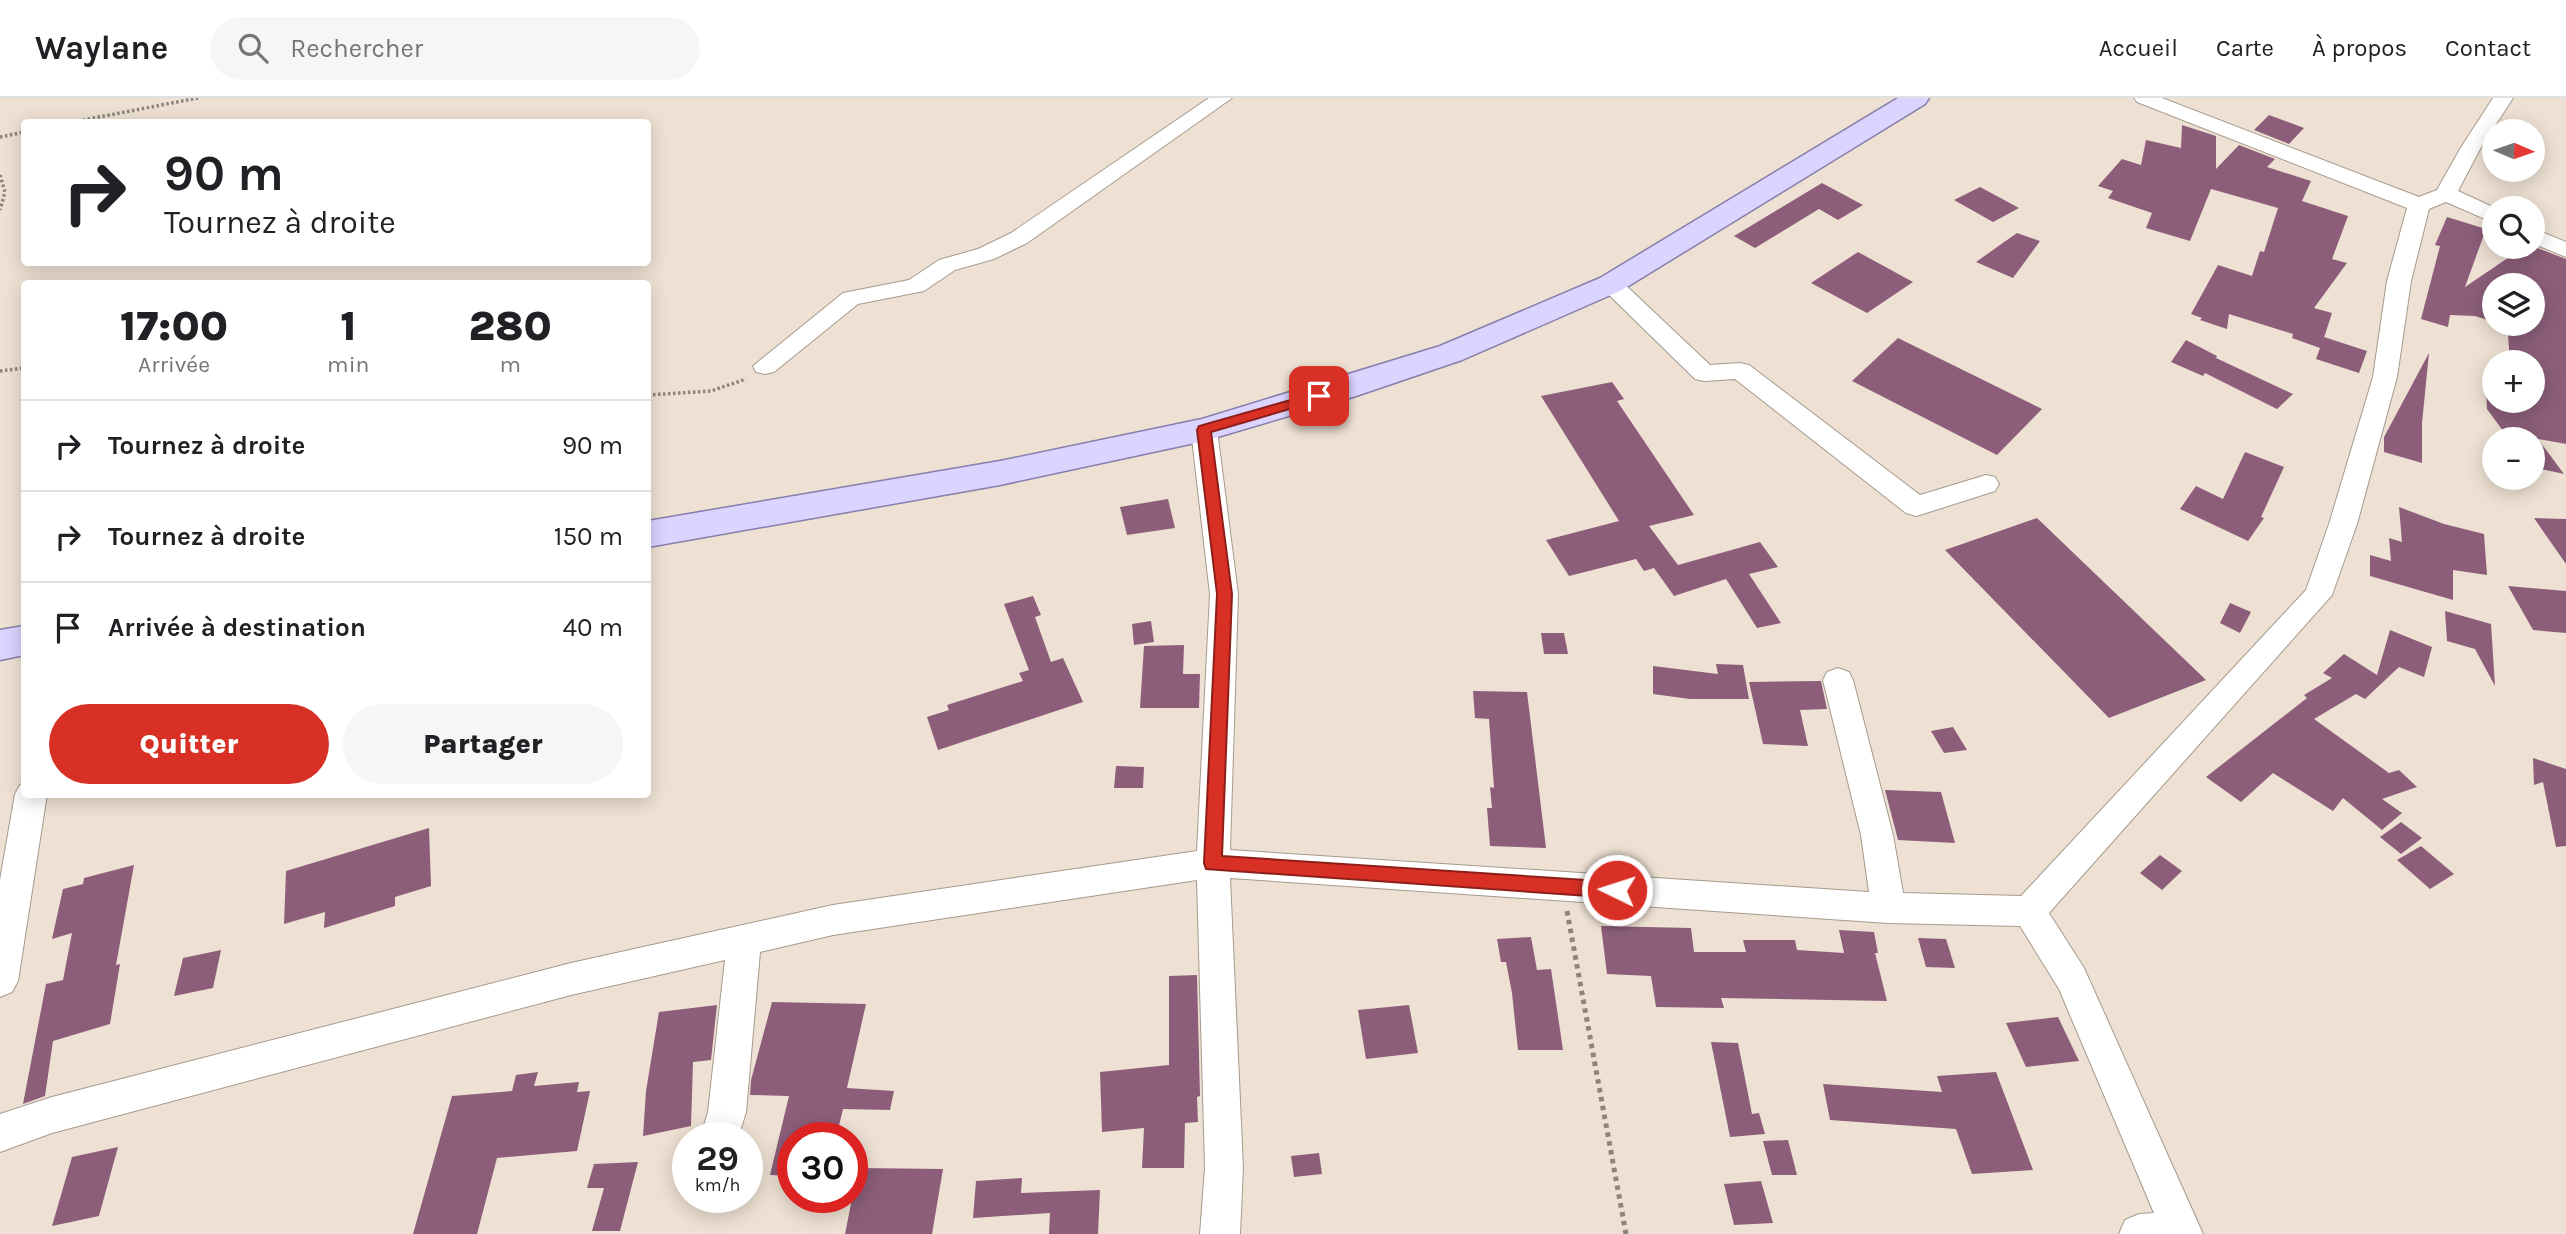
<!DOCTYPE html>
<html lang="fr">
<meta charset="utf-8">
<style>
:root{--surface:#fff;--page:#f6f6f6;--text:#202124;--muted:#757577;--line:#e0e0e0;--accent:#d93025}
body{margin:0;font-family:Karla,sans-serif;background:var(--page);color:var(--text);height:100vh;display:flex;flex-direction:column;font-size:26px;white-space:nowrap}
*{box-sizing:border-box;margin:0}
p{font-size:23px;color:var(--muted)}
.icon{flex:none;width:38px;height:38px;fill:none;stroke:currentColor;stroke-width:2;stroke-linecap:round;stroke-linejoin:round}
.map{position:relative;flex:1;overflow:hidden}
.drawer{position:absolute;left:21px;top:182px;width:630px;height:518px;display:flex;flex-direction:column;background:var(--surface);border-radius:7px;box-shadow:0 4px 18px #0003}
.drawer>*{flex:none}
.banner{position:absolute;left:21px;top:21px;width:630px;height:147px;border-radius:7px;box-shadow:0 4px 18px #0003;background:#fff;color:var(--text);overflow:hidden}
.needle{width:46px;rotate:92deg}
.controls{position:absolute;left:2482px;top:21px;display:grid;gap:14px}
.controls a{display:grid;place-items:center;width:63px;height:63px;border-radius:50%;background:var(--surface);box-shadow:0 4px 18px #0003;font-size:35px}
.speed{position:absolute;left:672px;top:1024px;display:flex;gap:14px;font-size:35px;font-weight:700;text-align:center}
.speed>*{display:grid;place-content:center;width:91px;height:91px;border-radius:50%;background:var(--surface);box-shadow:0 4px 18px #0003;line-height:1}
.speed small{font-size:18px;font-weight:400}
.speed .limit{border:10px solid #d22;background:#fff;color:#111}
.pin{position:absolute;display:grid;place-items:center;width:60px;height:60px;color:#fff;margin:-30px;border-radius:14px;box-shadow:0 4px 10px #0006}
.me{position:absolute;width:77px;margin:-38px;rotate:274deg;stroke-linejoin:round;filter:drop-shadow(0 0 5px #0008)}
.turn{display:flex;align-items:center;gap:24px;height:147px;padding:0 28px;font-size:32px}
.turn .icon{width:91px;height:91px;stroke-width:2.5}
.turn b{display:block;font-size:49px;line-height:60px}
.eta{display:flex;justify-content:space-evenly;align-items:center;height:119px;text-align:center}
.eta b{font-size:42px;font-weight:800;line-height:49px}
.button{display:flex;gap:14px;margin-top:auto;padding:14px 28px}
.button a{flex:1;height:80px;border-radius:42px;background:var(--accent);color:#fff;font-size:28px;font-weight:800;line-height:80px;text-align:center}
.button a+a{background:var(--page);color:var(--text)}
ul{padding:0;list-style:none}
li{display:flex;align-items:center;gap:21px;height:91px;padding:0 28px;border-top:2px solid var(--line)}
li div{flex:1}
li b{display:block;font-size:26px}
li em{font-style:normal}
header{display:flex;align-items:center;gap:42px;box-sizing:border-box;height:98px;padding:0 35px;background:var(--surface);border-bottom:2px solid var(--line)}
header strong{font-size:33px}
nav{display:flex;gap:38px;margin-inline-start:auto;font-size:24px}
.search{width:490px;height:63px;background:var(--page);display:flex;align-items:center;gap:18px;box-sizing:border-box;padding:0 24px;border-radius:38px;color:var(--muted);font-size:26px}
.map>svg:first-child{display:block}
.building{fill:#8c5e7a}
.lines{fill:none;stroke-linecap:round;stroke-linejoin:round}
.minor-casing{stroke:#a69a8d;stroke-width:2}
.major-casing{stroke:#867eab;stroke-width:3}
.path-far1{stroke:#8d847a;stroke-width:3.5;stroke-dasharray:2.5 2.5;stroke-linecap:butt}
.path{stroke:#8d847a;stroke-width:5;stroke-dasharray:4.5 4.5;stroke-linecap:butt}
.minor{fill:#fff;fill-rule:evenodd}
.major{fill:#dad4ff;fill-rule:evenodd}
.route{fill:#d93025;stroke:#8d1f18;stroke-width:2}
</style>
<header>
<strong>Waylane</strong>
<div class="search"><svg class="icon" aria-label="search" viewBox="0 0 24 24"><circle cx="10" cy="10" r="6"/><path d="M15 15l6 6"/></svg>Rechercher</div>
<nav><a>Accueil</a><a>Carte</a><a>À propos</a><a>Contact</a></nav>
</header>
<div class="map">
<svg width="2566" height="1136" viewBox="0 0 2566 1136">
<rect width="100%" height="100%" fill="#eee1d3"/>
<g class="building">
<path d="M2269 17 2304 30 2289 46 2254 32Z"/>
<path d="M2182 27 2216 38V71L2239 47 2275 61 2267 69 2311 83 2302 103 2348 118 2332 161 2347 165 2314 210 2332 215 2322 246 2324 239 2367 253 2359 275 2316 261 2320 250 2292 240 2293 236 2229 216 2227 231 2200 222 2202 220 2191 216 2218 167 2252 178 2260 153 2264 154 2278 110 2211 91 2190 143 2146 130 2152 115 2108 100 2113 93 2098 88 2122 61 2141 67 2146 42 2181 50Z"/>
<path d="M1822 85 1863 107 1838 122 1819 111 1755 150 1734 138Z"/>
<path d="M1980 89 2019 110 1993 124 1954 102Z"/>
<path d="M2447 119 2486 131 2465 189 2524 149 2532 148 2566 161V346L2538 341 2564 376 2532 369V341H2509L2487 311 2486 291 2494 293V303H2532V264H2510L2508 237 2505 236 2504 227 2499 226H2532V187H2494V224L2475 218 2450 217 2448 229 2421 221 2440 148 2435 147Z"/>
<path d="M2017 135 2040 143 2013 180 1976 164Z"/>
<path d="M1858 154 1913 184 1867 215 1811 185Z"/>
<path d="M1898 240 2042 311 1997 357 1852 283Z"/>
<path d="M2186 242 2217 258 2216 260 2293 296 2277 311 2205 275 2203 278 2171 264Z"/>
<path d="M2429 255 2422 325V365L2384 354V339Z"/>
<path d="M1612 284 1624 301 1617 303 1694 417 1649 428 1678 467 1760 444 1778 469 1749 476 1781 525 1757 530 1726 481 1674 498 1654 470 1644 473 1636 461 1569 478 1546 442 1619 423 1541 298Z"/>
<path d="M2245 354 2284 369 2261 419 2264 420 2248 443 2180 411 2196 388 2223 401Z"/>
<path d="M1168 401 1175 430 1127 437 1120 409Z"/>
<path d="M2399 409 2444 426 2484 436 2487 477 2453 472V502L2370 478V457L2391 463 2389 440 2402 444Z"/>
<path d="M2037 420 2206 582 2109 620 1945 452Z"/>
<path d="M2534 420 2566 421V466Z"/>
<path d="M2508 488 2566 493V535L2533 532Z"/>
<path d="M1033 498 1041 517 1035 519 1051 564 1063 560 1083 604 938 652 927 619 949 612 947 607 1023 583 1019 575 1029 572 1004 506Z"/>
<path d="M2230 505 2251 514 2240 535 2220 525Z"/>
<path d="M2445 513 2491 526 2495 588 2475 551 2447 543Z"/>
<path d="M1151 523 1154 544 1134 547 1132 526Z"/>
<path d="M2390 532 2432 549 2424 579 2399 569 2365 601 2356 596 2314 621 2389 675 2399 672 2417 689 2382 701 2402 715 2382 732 2343 700 2333 713 2273 675 2241 704 2206 679 2307 600 2304 597 2332 580 2323 575 2344 556 2377 577Z"/>
<path d="M1541 535H1564L1568 556H1544Z"/>
<path d="M1184 547 1183 576H1200L1199 610H1140L1144 548Z"/>
<path d="M1716 566 1743 567 1749 601H1690L1653 596V568L1718 576Z"/>
<path d="M1821 583 1827 611 1800 612 1808 648 1763 646 1749 584Z"/>
<path d="M1473 593 1527 594 1546 750 1490 748 1487 710H1492L1490 689 1494 690 1489 621 1475 620Z"/>
<path d="M1953 629 1967 652 1944 655 1931 633Z"/>
<path d="M2533 660 2566 671V748L2556 749 2543 684 2534 687Z"/>
<path d="M1116 668 1144 669 1143 690H1114Z"/>
<path d="M1885 692 1941 694 1955 745 1898 742Z"/>
<path d="M2401 724 2422 740 2401 756 2380 739Z"/>
<path d="M429 730 431 788 395 799V808L324 830 325 814 284 826 286 773Z"/>
<path d="M2421 748 2454 776 2430 791 2397 762Z"/>
<path d="M2160 757 2182 773 2162 792 2140 775Z"/>
<path d="M134 767 116 867 120 866 110 926 53 943 45 998 23 1006 46 886 63 882 72 835 52 841 63 791 83 786 84 780Z"/>
<path d="M1601 828 1691 830 1694 854H1746L1743 842H1795L1797 852 1844 855 1839 832 1874 834 1878 855H1875L1887 903 1721 900 1724 910 1656 909 1651 878 1607 876Z"/>
<path d="M1531 839 1537 872 1551 871 1563 952H1518L1512 895 1506 864H1501L1497 841Z"/>
<path d="M1918 840 1946 841 1955 870 1926 869Z"/>
<path d="M221 852 213 890 174 898 183 860Z"/>
<path d="M1197 877 1200 998 1197 999 1198 1024 1185 1025 1184 1070H1142L1144 1030 1102 1034 1100 974 1169 967V878Z"/>
<path d="M772 904 866 906 847 990 894 993 890 1012 843 1011 836 1040H793V1078L770 1077 789 998 750 997 751 982Z"/>
<path d="M717 907 711 962 693 964 691 1028 643 1038 646 993 659 914Z"/>
<path d="M1409 907 1418 955 1366 961 1358 912Z"/>
<path d="M2058 919 2079 963 2026 969 2006 925Z"/>
<path d="M1711 944 1738 945 1752 1016 1759 1015 1765 1036 1730 1039Z"/>
<path d="M538 974 534 988 579 984 577 994 590 993 577 1053 497 1060 477 1136H413L452 998 512 993 516 977Z"/>
<path d="M1996 974 2033 1072 1972 1076 1956 1031 1830 1022 1823 986 1942 994 1937 978Z"/>
<path d="M1788 1042 1797 1077H1772L1763 1043Z"/>
<path d="M118 1049 99 1118 52 1128 72 1059Z"/>
<path d="M1319 1055 1322 1076 1294 1079 1291 1058Z"/>
<path d="M638 1064 620 1133H592L604 1090H587L594 1066Z"/>
<path d="M858 1070 943 1071 932 1136H845Z"/>
<path d="M1022 1080 1021 1095 1100 1092 1098 1136H1049L1050 1115 973 1120 976 1083Z"/>
<path d="M1761 1083 1773 1125 1734 1127 1724 1086Z"/>
</g>
<g class="lines">
<g class="minor-casing">
<g id="minor">
<path d="M1209 0H1232L1027 145 994 161 955 172 924 193 858 206 774 274 765 276 756 274 753 268 843 195 909 182 939 162 978 151 1011 135Z"/>
<path d="M2134 0H2162L2419 99 2437 92 2460 51 2493 0H2513L2480 51 2458 93 2495 110 2494 125 2446 104 2429 111 2411 183 2397 279 2357 426 2332 497 2049 815 2084 870 2203 1136H2119L2125 1122 2139 1116 2154 1115 2059 891 2020 828 1888 825 1230 780 1243 1070 1240 1136H1200L1205 1070 1197 782 833 837 760 854 746 1014 738 1040H700L708 1014 725 862 571 897 52 1035 0 1054V1016L52 999 571 865 833 807 1197 753 1210 496 1191 332 1195 326 1204 323 1213 326 1217 332 1238 496 1230 752 1869 794 1861 737 1823 582 1827 574 1838 570 1849 574 1853 582 1893 737 1903 795 2021 798 2306 492 2329 426 2373 279 2387 183 2407 110 2137 4Z"/>
<path d="M2532 130 2566 144V159L2532 145Z"/>
<path d="M1611 179 1619 181 1710 267 1740 265 1749 267 1920 397 1986 377 1995 379 1999 386 1995 393 1926 415 1916 418 1906 415 1735 281 1704 283 1695 281 1603 191 1599 186 1603 181Z"/>
<path d="M24 685V696H47L18 883 12 894 0 899V782L15 696 20 687Z"/>
</g>
</g>
<g class="major-casing">
<g id="major">
<path d="M1898 0H1929L1925 6 1622 192 1462 262 1353 299 1204 343 1000 387 648 449V423L1000 363 1202 321 1440 248 1600 180Z"/>
<path d="M24 528V557L0 562V532Z"/>
</g>
</g>
<g class="path-far1">
<path d="M73 24 198 0"/>
<path d="M0 39 24 34"/>
<path d="M0 77 5 94 0 112"/>
<path d="M0 273 24 270"/>
<path d="M648 297 711 293 746 281"/>
</g>
<path class="path" d="M1567 813 1626 1136"/>
<use href="#minor" class="minor"/>
<use href="#major" class="major"/>
</g>
<path class="route" d="M1319 294 1324 295V301L1211 334 1232 496 1222 758 1617 784 1623 786 1626 792 1623 797 1617 800 1206 771 1204 765 1217 496 1197 332 1199 328Z"/>
</svg>
<div class="controls">
<a><svg class="needle" viewBox="-14 -14 28 28"><path d="M0-13l5 13h-10z" fill="#e53935"/><path d="M0 13l5-13h-10z" fill="#757577"/></svg></a>
<a><svg class="icon" aria-label="search" viewBox="0 0 24 24"><circle cx="10" cy="10" r="6"/><path d="M15 15l6 6"/></svg></a>
<a><svg class="icon" aria-label="layers" viewBox="0 0 24 24"><path d="M12 4l9 5-9 5-9-5zM3 14l9 5 9-5"/></svg></a>
<a>+</a>
<a>−</a>
</div>
<div class="speed"><div>29<small>km/h</small></div><div class="limit">30</div></div>
<div class="pin" style="left:1319px;top:298px;background:#d93025"><svg class="icon" aria-label="arrive" viewBox="0 0 24 24"><path d="M6 21V4h12l-3 4 3 4H6"/></svg></div>
<svg class="me" style="left:1617px;top:792px" viewBox="-20 -20 40 40"><circle r="17" fill="#d93025" stroke="#fff" stroke-width="3"/><path d="M0-11L8 9 0 5-8 9z" fill="#fff"/></svg>
<div class="banner">
<div class="turn"><svg class="icon" aria-label="right" viewBox="0 0 24 24"><path d="M7 20v-9h11M14 6l5 5-5 5"/></svg><div><b>90 m</b>Tournez à droite</div></div>
</div>
<section class="drawer">
<div class="eta">
<div><b>17:00</b><p>Arrivée</p></div>
<div><b>1</b><p>min</p></div>
<div><b>280</b><p>m</p></div>
</div>
<ul>
<li><svg class="icon" aria-label="right" viewBox="0 0 24 24"><path d="M7 20v-9h11M14 6l5 5-5 5"/></svg><div><b>Tournez à droite</b></div><em>90 m</em></li>
<li><svg class="icon" aria-label="right" viewBox="0 0 24 24"><path d="M7 20v-9h11M14 6l5 5-5 5"/></svg><div><b>Tournez à droite</b></div><em>150 m</em></li>
<li><svg class="icon" aria-label="arrive" viewBox="0 0 24 24"><path d="M6 21V4h12l-3 4 3 4H6"/></svg><div><b>Arrivée à destination</b></div><em>40 m</em></li>
</ul>
<div class="button"><a>Quitter</a><a>Partager</a></div>
</section>
</div>
